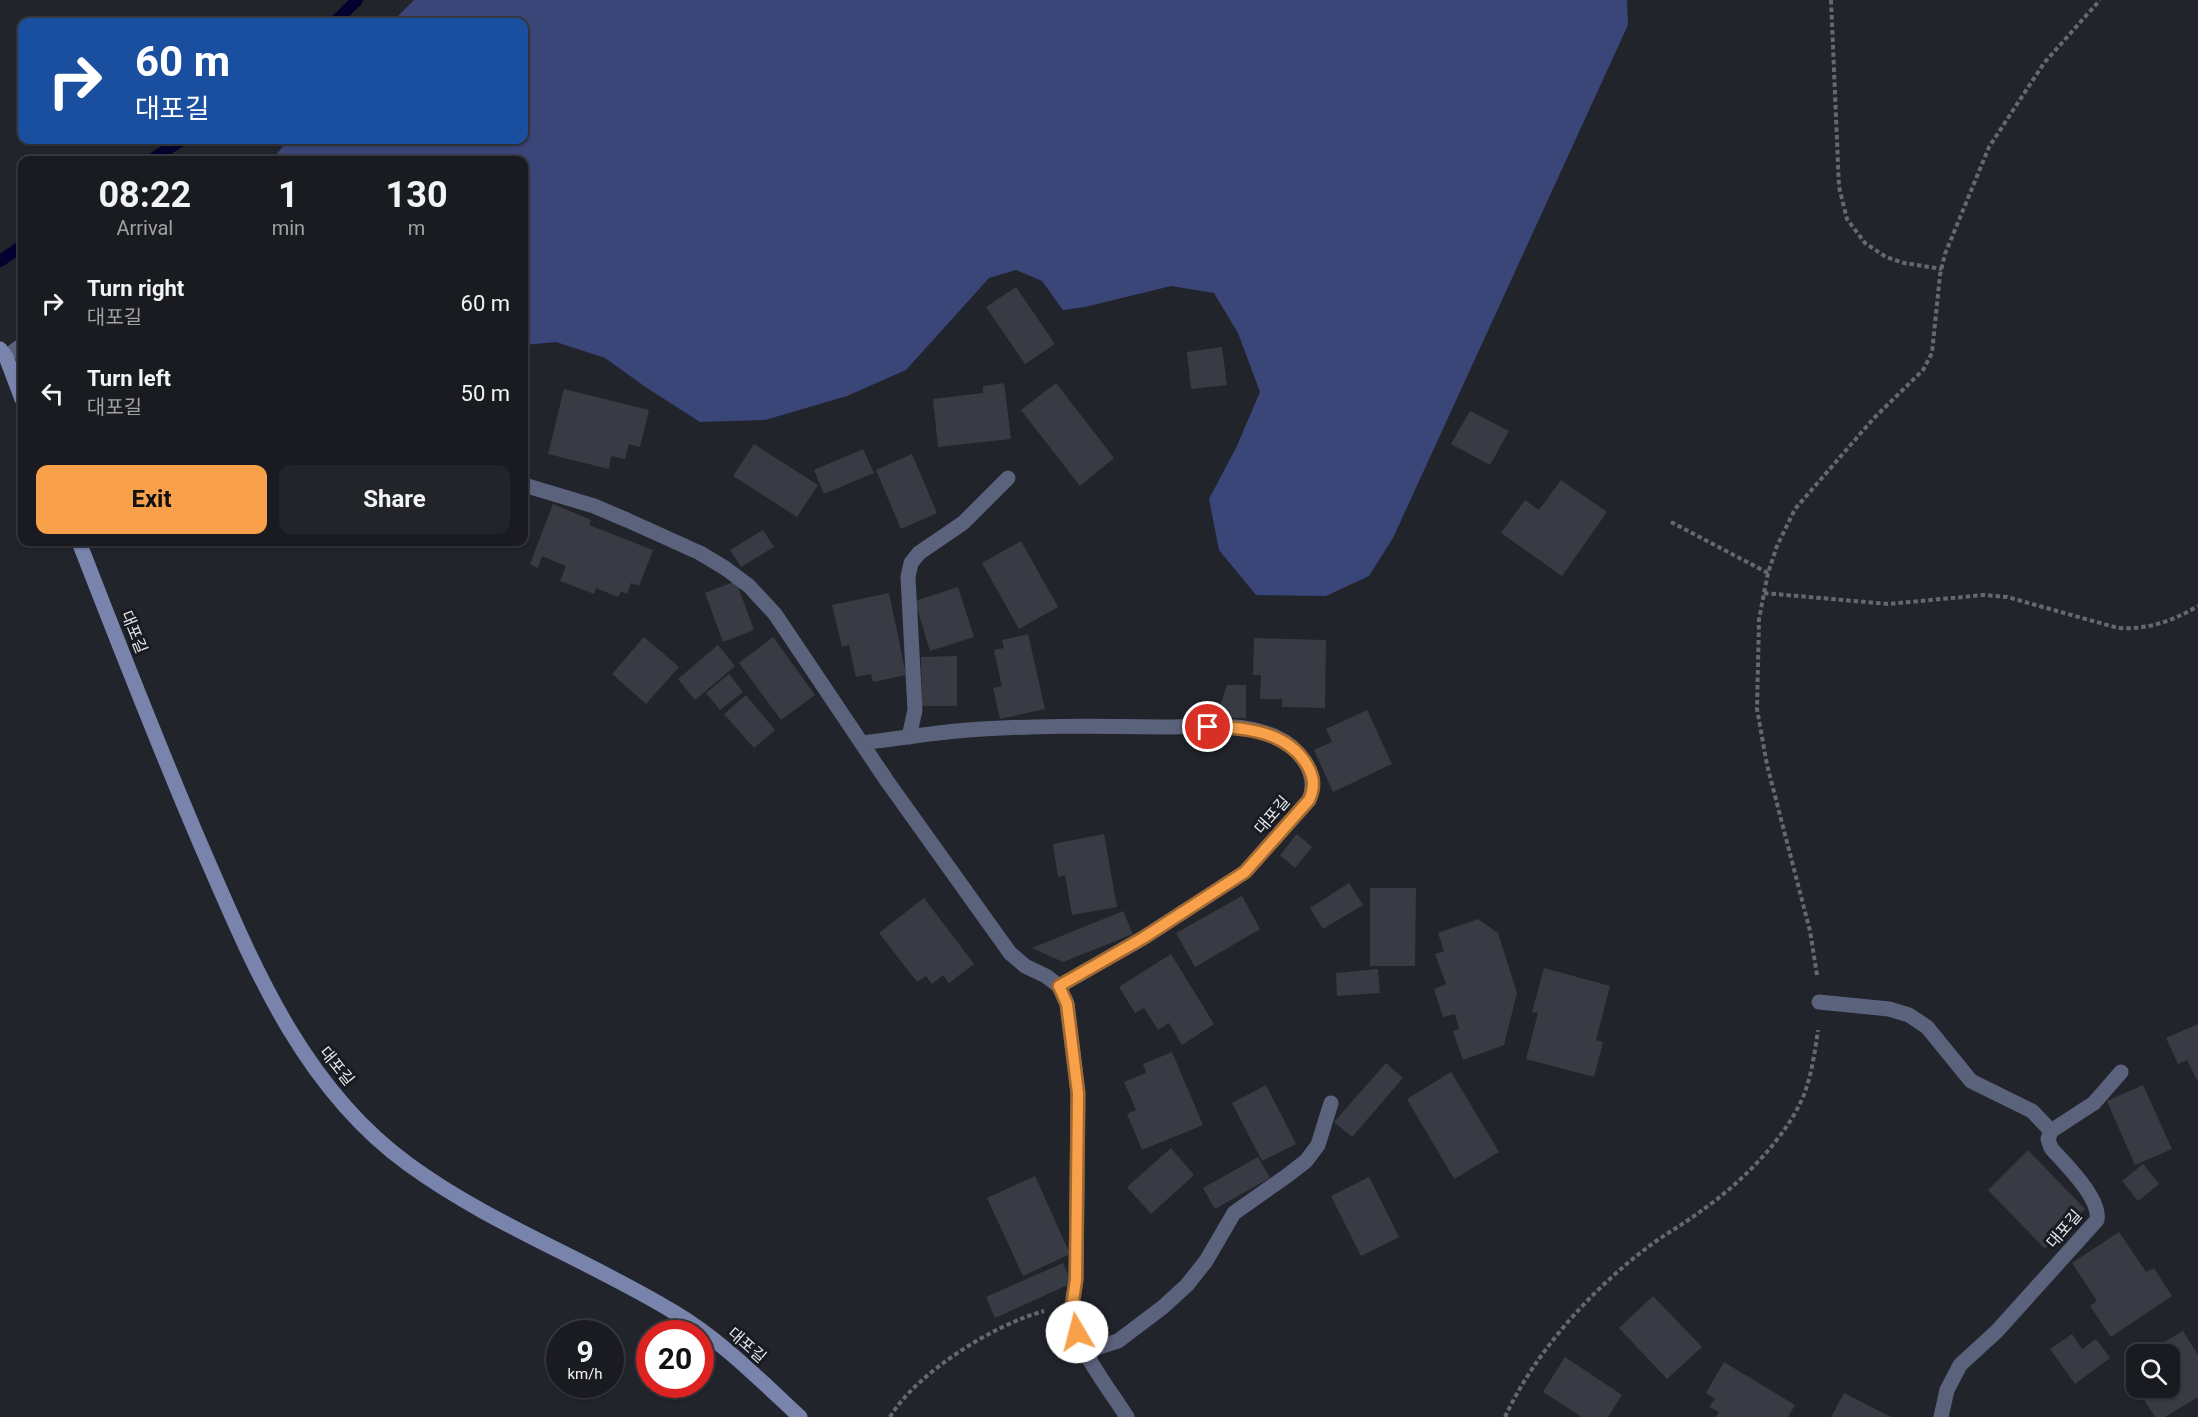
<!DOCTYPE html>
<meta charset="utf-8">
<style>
:root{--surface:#1a1b21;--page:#23242a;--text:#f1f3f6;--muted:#9fa1a5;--line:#38393f;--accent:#f8a14a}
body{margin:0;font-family:Roboto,"Noto Sans KR",sans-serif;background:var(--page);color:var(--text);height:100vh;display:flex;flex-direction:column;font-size:22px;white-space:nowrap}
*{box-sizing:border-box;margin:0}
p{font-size:20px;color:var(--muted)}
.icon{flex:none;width:33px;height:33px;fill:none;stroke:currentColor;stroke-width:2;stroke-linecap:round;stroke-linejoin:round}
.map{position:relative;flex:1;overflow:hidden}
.panel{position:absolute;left:18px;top:156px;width:510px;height:390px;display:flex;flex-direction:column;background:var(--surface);border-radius:12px;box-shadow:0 2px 4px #0004,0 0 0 2px var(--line)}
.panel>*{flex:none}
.hud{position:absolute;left:18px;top:18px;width:510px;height:126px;border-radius:12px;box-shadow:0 2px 4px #0004,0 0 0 2px var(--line);background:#1a4fa0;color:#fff;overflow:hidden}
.buttons{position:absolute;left:2126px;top:1344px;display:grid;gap:12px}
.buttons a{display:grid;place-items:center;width:54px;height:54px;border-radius:12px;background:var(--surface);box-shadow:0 2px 4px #0004,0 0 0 2px var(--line);font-size:30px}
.speed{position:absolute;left:546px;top:1320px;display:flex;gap:12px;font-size:30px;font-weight:700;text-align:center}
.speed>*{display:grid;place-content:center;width:78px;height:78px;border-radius:50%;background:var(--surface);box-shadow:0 2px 4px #0004,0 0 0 2px var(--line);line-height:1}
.speed small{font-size:15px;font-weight:400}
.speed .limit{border:9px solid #d22;background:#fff;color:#111}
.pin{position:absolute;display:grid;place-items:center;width:51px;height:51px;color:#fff;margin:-26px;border:3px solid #fff;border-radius:50%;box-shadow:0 2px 6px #0007}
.me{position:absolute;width:66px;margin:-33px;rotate:352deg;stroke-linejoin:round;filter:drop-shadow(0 0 4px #0008)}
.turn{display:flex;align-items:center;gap:21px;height:126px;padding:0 18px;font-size:27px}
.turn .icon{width:78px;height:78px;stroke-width:2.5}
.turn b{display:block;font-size:42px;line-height:51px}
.eta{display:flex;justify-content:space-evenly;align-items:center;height:102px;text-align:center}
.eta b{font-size:36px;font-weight:700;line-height:42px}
.primary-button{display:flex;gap:12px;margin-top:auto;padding:12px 18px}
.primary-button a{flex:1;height:69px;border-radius:12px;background:var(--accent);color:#111;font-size:24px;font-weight:700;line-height:69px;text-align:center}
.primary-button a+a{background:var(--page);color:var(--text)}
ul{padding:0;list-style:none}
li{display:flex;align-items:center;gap:18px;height:90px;padding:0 18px}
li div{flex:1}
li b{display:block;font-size:22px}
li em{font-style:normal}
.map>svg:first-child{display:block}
.green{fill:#3a4578}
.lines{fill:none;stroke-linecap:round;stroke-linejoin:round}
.stream{stroke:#04002f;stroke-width:12}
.building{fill:#383b44}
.path{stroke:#66686f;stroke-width:4;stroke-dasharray:4.5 3;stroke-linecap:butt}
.lane{stroke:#5b627c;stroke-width:15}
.secondary{stroke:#7984ad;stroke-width:15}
.route-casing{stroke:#a16930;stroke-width:15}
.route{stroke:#f8a14a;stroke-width:10}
.labels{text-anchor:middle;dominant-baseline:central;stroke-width:6;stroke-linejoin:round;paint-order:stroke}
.street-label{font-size:16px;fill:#e7e8ee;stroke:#181b22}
</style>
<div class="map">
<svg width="2198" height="1417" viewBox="0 0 2198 1417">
<rect width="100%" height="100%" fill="#22242c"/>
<path class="green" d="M414 0H1627L1628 25 1393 538 1369 576 1326 596 1256 595 1219 550 1209 499 1236 448 1260 392 1238 333 1214 293 1171 286 1085 307 1063 310 1042 281 1016 270 989 278 906 370 847 396 765 420 700 422 647 388 605 358 556 342 524 345V160H272L288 140H524V22H392Z"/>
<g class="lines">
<g class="stream">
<path d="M335 22 357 0"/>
<path d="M151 160 182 140"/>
<path d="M0 261 22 246"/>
</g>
</g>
<g class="building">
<path d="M1016 287 1055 344 1025 364 986 307Z"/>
<path d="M1222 347 1227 385 1191 389 1187 352Z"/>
<path d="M1004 383 1011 439 938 447 933 399 983 393V386Z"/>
<path d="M1056 383 1114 458 1080 486 1021 410Z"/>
<path d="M564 389 649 410 640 447 629 444 625 459 611 456 609 469 548 454Z"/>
<path d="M1470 411 1509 431 1490 465 1451 444Z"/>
<path d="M754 444 818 485 797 517 733 476Z"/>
<path d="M863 449 874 473 824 494 814 470Z"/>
<path d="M912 454 937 513 901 529 876 470Z"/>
<path d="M1561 480 1607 512 1562 576 1501 533 1525 500 1539 510Z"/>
<path d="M553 504 591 520 589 525 653 550 639 586 631 583 627 594 621 591 618 597 596 588 594 594 560 581 566 566 542 556 538 568 530 564Z"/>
<path d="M763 530 774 547 741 567 730 550Z"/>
<path d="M1021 541 1058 607 1019 629 982 563Z"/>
<path d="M736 581 754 630 723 642 705 593Z"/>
<path d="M958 587 974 637 930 651 915 601Z"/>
<path d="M889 593 906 675 873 682 871 674 856 677 849 645 842 647 832 605Z"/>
<path d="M1028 634 1045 709 1000 719 993 688 1002 686 994 650 1004 648 1002 640Z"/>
<path d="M644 637 679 667 646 704 612 674Z"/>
<path d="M773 637 815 695 781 720 739 663Z"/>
<path d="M1254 638 1326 640 1325 708 1282 707V699H1260L1261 675H1253Z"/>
<path d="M718 645 735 666 695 700 678 679Z"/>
<path d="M957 656V706H922L921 657Z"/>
<path d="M729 674 743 692 720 710 706 693Z"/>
<path d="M1227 685H1246V718H1216Z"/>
<path d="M746 695 775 730 754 748 724 714Z"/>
<path d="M1367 710 1392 764 1333 792 1314 750 1332 742 1326 729Z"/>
<path d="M1104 834 1117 907 1072 915 1065 875 1058 877 1053 844Z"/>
<path d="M1297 834 1312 847 1295 868 1280 855Z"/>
<path d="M1349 883 1363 905 1323 929 1310 908Z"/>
<path d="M1370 888H1416L1415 966H1370Z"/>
<path d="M1242 896 1260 929 1195 967 1176 933Z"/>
<path d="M924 898 974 964 949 983 943 975 932 984 926 976 917 982 879 933Z"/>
<path d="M1123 911 1133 934 1063 962 1032 948Z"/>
<path d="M1478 919 1498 933 1517 993 1504 1045 1463 1060 1453 1031 1459 1029 1455 1014 1443 1017 1434 989 1446 984 1435 954 1444 951 1438 933Z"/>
<path d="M1171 954 1214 1024 1182 1045 1169 1023 1158 1030 1144 1008 1135 1013 1119 987Z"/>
<path d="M1544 968 1610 986 1596 1040 1603 1042 1594 1077 1526 1059 1538 1013 1532 1012Z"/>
<path d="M1378 969 1380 993 1337 996 1336 973Z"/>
<path d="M2198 1024V1082L2187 1060 2178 1064 2166 1038Z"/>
<path d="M1172 1052 1203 1125 1142 1150 1127 1114 1136 1110 1124 1082 1146 1073 1143 1064Z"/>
<path d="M1386 1063 1403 1078 1352 1137 1334 1122Z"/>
<path d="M1451 1072 1499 1152 1454 1179 1407 1099Z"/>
<path d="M1266 1085 1296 1144 1262 1161 1232 1103Z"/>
<path d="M2143 1085 2172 1149 2135 1165 2107 1101Z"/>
<path d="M1171 1148 1194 1175 1151 1214 1127 1187Z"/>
<path d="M2028 1150 2085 1209 2045 1249 1988 1190Z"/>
<path d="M1258 1157 1270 1178 1215 1209 1203 1188Z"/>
<path d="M2143 1164 2159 1184 2138 1201 2122 1181Z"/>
<path d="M1035 1176 1070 1254 1023 1276 987 1198Z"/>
<path d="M1369 1177 1399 1237 1361 1256 1331 1196Z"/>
<path d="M2119 1232 2146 1272 2154 1268 2172 1296 2111 1337 2090 1306 2097 1301 2072 1263Z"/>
<path d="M1063 1263 1072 1283 995 1318 986 1297Z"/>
<path d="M1653 1296 1702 1347 1667 1379 1619 1328Z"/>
<path d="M2183 1331 2198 1355V1397L2165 1417H2155L2137 1388H2169V1354H2144Z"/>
<path d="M2072 1334 2082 1349 2096 1339 2110 1358 2075 1384 2050 1349Z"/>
<path d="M1565 1357 1622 1395 1608 1417H1582L1543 1392Z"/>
<path d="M2136 1360V1387L2124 1367Z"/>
<path d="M1724 1362 1795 1405 1788 1417H1716L1719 1412 1709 1407 1715 1399 1706 1393Z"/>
<path d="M1844 1393 1891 1417H1831Z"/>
</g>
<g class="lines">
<g class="path">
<path d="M1831 0 1839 187 1847 219 1865 243 1886 257 1904 263 1942 269"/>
<path d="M1671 522 1768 573"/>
<path d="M1764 593 1888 604 1984 595 2007 597 2118 628C2147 630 2173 621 2198 606"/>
<path d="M1817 975 1810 931 1767 765 1757 709 1759 619 1768 573 1777 546 1795 509 1874 418 1923 370 1932 353 1940 275 1945 254 1989 147 2044 63 2100 0"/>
<path d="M890 1417C916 1373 995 1324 1044 1311"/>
<path d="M1505 1417C1535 1352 1591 1290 1648 1247 1665 1234 1684 1224 1701 1211 1740 1184 1788 1137 1805 1092 1812 1072 1815 1051 1818 1030"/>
</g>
<g class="lane">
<path d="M6 357 22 345"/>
<path d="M524 485 594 506 627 520 700 553 725 568 749 586 775 614 887 781 1010 953 1025 966 1046 976 1059 986 1067 1004 1078 1093 1076 1280C1075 1289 1072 1299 1072 1308 1074 1347 1107 1385 1127 1417"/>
<path d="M909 737 915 710 908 577 911 563 919 553 963 523 1008 478"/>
<path d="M862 743C894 739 925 734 957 731 1026 725 1096 726 1166 727 1201 727 1241 722 1274 736 1299 747 1320 773 1309 800L1245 872 1143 938 1059 986"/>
<path d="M1819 1002 1889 1009 1909 1015 1927 1027 1971 1081 2032 1111 2051 1131"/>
<path d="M1086 1351 1118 1341 1163 1307 1187 1285 1206 1261 1234 1213 1288 1175 1306 1161 1318 1145 1331 1103"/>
<path d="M1941 1417 1947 1390 1960 1365 1997 1331 2097 1220C2101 1198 2065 1164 2051 1148L2048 1139 2051 1131 2094 1103 2121 1072"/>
</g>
<g class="secondary">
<path d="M0 349 6 357 22 399"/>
<path d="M79 542C119 645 159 748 203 850 253 965 302 1087 408 1164 490 1224 586 1259 672 1311 720 1339 760 1380 800 1417"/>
</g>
</g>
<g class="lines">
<g class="route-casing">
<path id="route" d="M1077 1332 1072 1307 1076 1280 1078 1093 1067 1004 1059 986 1143 938 1245 872 1309 800C1315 787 1314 777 1307 765 1287 731 1244 727 1208 727"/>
</g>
<use href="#route" class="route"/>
</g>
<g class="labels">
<g class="street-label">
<text transform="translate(134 632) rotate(68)">대포길</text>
<text transform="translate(1272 815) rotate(-49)">대포길</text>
<text transform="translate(337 1066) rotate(51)">대포길</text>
<text transform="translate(2064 1229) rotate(-49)">대포길</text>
<text transform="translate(747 1345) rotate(41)">대포길</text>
</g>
</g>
</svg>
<div class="buttons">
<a><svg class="icon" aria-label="search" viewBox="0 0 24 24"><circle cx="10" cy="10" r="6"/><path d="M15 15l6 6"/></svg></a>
</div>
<div class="speed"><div>9<small>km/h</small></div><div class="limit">20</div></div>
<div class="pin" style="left:1208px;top:727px;background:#d93025"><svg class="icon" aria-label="arrive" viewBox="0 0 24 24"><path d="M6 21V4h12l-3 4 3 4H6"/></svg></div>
<svg class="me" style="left:1077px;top:1332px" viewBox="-20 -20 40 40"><circle r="19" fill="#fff"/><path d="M0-13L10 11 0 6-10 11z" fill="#f8a14a"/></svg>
<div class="hud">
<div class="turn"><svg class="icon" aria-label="right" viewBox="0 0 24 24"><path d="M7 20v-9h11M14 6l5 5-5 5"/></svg><div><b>60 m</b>대포길</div></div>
</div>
<section class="panel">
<div class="eta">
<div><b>08:22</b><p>Arrival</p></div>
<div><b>1</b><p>min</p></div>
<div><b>130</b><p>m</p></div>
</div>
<ul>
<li><svg class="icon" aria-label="right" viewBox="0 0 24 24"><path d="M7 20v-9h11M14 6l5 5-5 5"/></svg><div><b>Turn right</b><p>대포길</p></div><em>60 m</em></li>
<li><svg class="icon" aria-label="left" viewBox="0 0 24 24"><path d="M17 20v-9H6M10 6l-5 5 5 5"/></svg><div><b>Turn left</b><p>대포길</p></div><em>50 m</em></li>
</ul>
<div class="primary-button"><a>Exit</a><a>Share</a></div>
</section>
</div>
